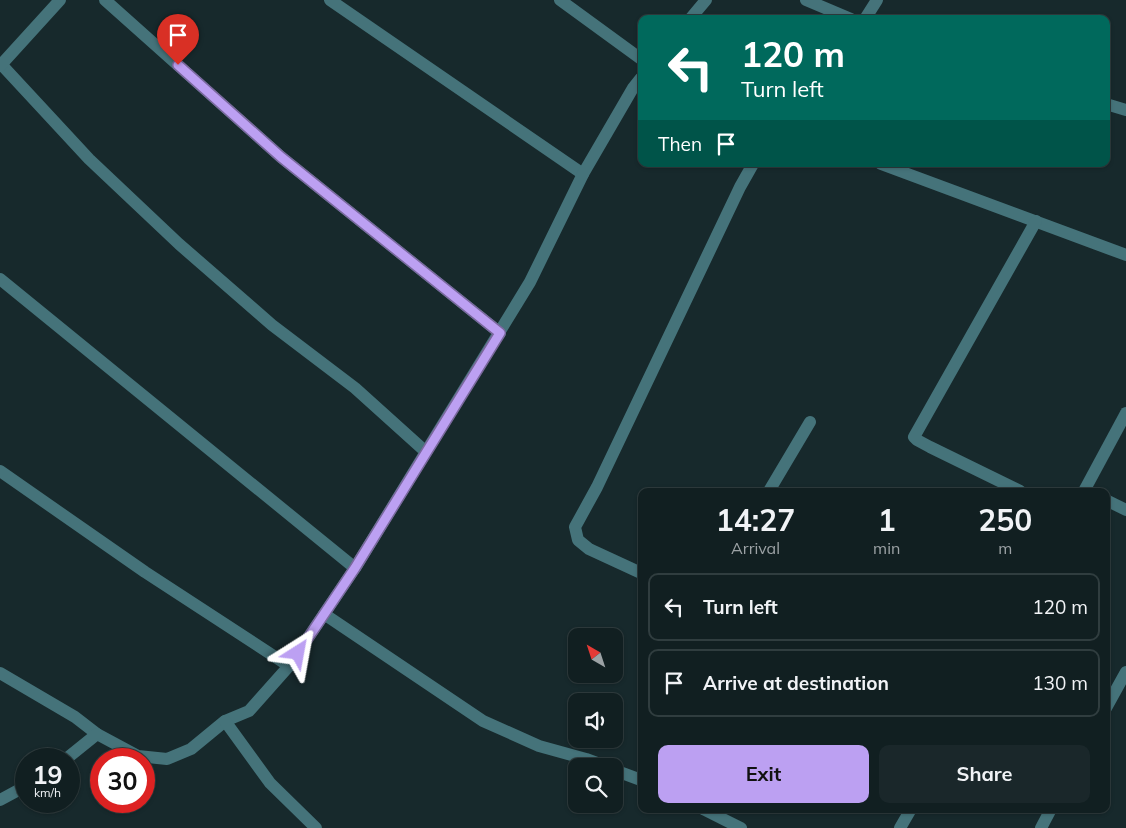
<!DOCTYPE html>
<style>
:root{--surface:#111f21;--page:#1a272a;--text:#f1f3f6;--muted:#9ca2a5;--line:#303d3f;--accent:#bca0f2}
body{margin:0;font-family:Mulish,sans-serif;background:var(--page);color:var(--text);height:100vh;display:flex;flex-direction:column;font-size:19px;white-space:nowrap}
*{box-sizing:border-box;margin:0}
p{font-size:16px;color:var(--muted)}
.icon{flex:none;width:28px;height:28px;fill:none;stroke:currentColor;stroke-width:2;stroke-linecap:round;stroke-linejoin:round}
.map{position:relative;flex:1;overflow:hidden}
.side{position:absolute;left:638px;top:488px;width:472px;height:325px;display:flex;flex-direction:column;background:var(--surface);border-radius:10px;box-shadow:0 1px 4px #0004,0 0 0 1px var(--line)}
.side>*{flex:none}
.guide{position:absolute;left:638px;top:15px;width:472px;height:152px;border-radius:10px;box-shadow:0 1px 4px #0004,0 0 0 1px var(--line);background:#00695c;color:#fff;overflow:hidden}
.needle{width:32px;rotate:321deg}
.buttons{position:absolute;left:568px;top:628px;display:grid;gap:10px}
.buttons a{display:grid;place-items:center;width:55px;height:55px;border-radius:10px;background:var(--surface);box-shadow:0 1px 4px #0004,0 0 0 1px var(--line);font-size:25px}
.speed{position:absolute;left:15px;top:748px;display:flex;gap:10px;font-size:25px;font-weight:700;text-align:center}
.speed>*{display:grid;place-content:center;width:65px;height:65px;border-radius:50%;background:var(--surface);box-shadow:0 1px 4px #0004,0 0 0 1px var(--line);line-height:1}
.speed small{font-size:12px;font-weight:400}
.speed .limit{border:8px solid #d22;background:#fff;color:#111}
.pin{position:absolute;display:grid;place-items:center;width:42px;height:42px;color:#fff;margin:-51px -21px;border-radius:50% 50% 50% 0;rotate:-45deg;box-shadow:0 0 5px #0007}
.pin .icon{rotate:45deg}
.me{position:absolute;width:55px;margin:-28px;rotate:34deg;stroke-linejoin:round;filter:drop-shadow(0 0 4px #0008)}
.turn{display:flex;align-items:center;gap:18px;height:105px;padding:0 20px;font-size:22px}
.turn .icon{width:65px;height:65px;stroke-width:2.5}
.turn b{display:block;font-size:35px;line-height:42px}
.then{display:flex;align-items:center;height:48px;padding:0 20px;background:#0003;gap:10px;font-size:19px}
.eta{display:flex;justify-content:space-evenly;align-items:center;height:85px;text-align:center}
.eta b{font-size:30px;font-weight:700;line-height:35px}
.action{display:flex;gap:10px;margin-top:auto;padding:10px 20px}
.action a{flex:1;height:58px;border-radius:10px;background:var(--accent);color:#111;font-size:20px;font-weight:700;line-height:58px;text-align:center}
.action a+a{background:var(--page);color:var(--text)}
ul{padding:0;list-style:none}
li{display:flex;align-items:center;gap:15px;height:68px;margin:0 10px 8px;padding:0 10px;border:2px solid var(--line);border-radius:10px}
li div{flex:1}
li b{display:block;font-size:19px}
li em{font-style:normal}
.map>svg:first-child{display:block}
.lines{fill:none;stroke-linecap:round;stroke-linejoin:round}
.minor{stroke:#45737a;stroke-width:12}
.route-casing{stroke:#7a689d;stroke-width:12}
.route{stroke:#bca0f2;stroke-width:9}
</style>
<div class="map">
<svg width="1126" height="828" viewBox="0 0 1126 828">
<rect width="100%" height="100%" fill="#17292c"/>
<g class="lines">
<g class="minor">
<path d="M105 0 281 157 500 333"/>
<path d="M330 0 583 174"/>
<path d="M560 0 641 59"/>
<path d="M806 0 851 19"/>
<path d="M690 19 706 0"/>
<path d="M865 19 877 0"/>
<path d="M0 63 89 159 179 244 272 325 355 388 426 452 355 568"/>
<path d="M0 66 60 0"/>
<path d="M1106 104 1126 110"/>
<path d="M881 164 1126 255"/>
<path d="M0 279 355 568 289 666 249 711 225 721 191 749 167 759 138 756 97 734 75 717 0 673"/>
<path d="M426 452 530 282 583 174 633 88 641 78"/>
<path d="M0 471 145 572 289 666"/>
<path d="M769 491 810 422"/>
<path d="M1020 491 930 447 917 440 914 437 1036 221"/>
<path d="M1084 491 1126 413"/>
<path d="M1106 500 1126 510"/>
<path d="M641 573 589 549 578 540 575 527 597 487 740 187 753 164"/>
<path d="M324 614 483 721 539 746 586 759 605 766"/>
<path d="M1106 708 1126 672"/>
<path d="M225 721 270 783 316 828"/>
<path d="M66 759 97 734"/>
<path d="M614 770 641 780"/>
<path d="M0 800 26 786"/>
<path d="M703 809 741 828"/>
<path d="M900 828 911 809"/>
<path d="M1041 828 1051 809"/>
</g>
</g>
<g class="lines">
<g class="route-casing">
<path id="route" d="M178 65 281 157 500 333 355 568 298 653"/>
</g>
<use href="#route" class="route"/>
</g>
</svg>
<div class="buttons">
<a><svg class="needle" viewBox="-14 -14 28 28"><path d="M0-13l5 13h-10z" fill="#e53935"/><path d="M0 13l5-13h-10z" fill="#9ca2a5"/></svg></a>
<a><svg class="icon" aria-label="sound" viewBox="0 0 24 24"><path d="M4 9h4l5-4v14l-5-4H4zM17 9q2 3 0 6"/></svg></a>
<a><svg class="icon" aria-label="search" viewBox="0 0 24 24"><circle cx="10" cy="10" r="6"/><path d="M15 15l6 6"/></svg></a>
</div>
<div class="speed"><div>19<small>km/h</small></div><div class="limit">30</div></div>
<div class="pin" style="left:178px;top:65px;background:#d93025"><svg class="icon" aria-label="arrive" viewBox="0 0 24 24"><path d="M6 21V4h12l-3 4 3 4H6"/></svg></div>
<svg class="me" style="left:298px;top:653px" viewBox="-20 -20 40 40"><path d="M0-17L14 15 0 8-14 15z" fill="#bca0f2" stroke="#fff" stroke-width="4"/></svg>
<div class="guide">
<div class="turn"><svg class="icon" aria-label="left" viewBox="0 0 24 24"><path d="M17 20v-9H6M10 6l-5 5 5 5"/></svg><div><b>120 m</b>Turn left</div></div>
<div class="then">Then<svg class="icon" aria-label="arrive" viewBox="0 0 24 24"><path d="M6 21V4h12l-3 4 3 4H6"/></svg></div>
</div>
<section class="side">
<div class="eta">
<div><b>14:27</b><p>Arrival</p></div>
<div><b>1</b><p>min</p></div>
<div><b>250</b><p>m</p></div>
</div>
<ul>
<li><svg class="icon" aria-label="left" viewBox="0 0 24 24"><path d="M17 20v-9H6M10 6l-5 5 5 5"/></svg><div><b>Turn left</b></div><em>120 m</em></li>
<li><svg class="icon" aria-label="arrive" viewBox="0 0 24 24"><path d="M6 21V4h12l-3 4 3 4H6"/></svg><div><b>Arrive at destination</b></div><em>130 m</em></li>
</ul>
<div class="action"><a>Exit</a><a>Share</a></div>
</section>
</div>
